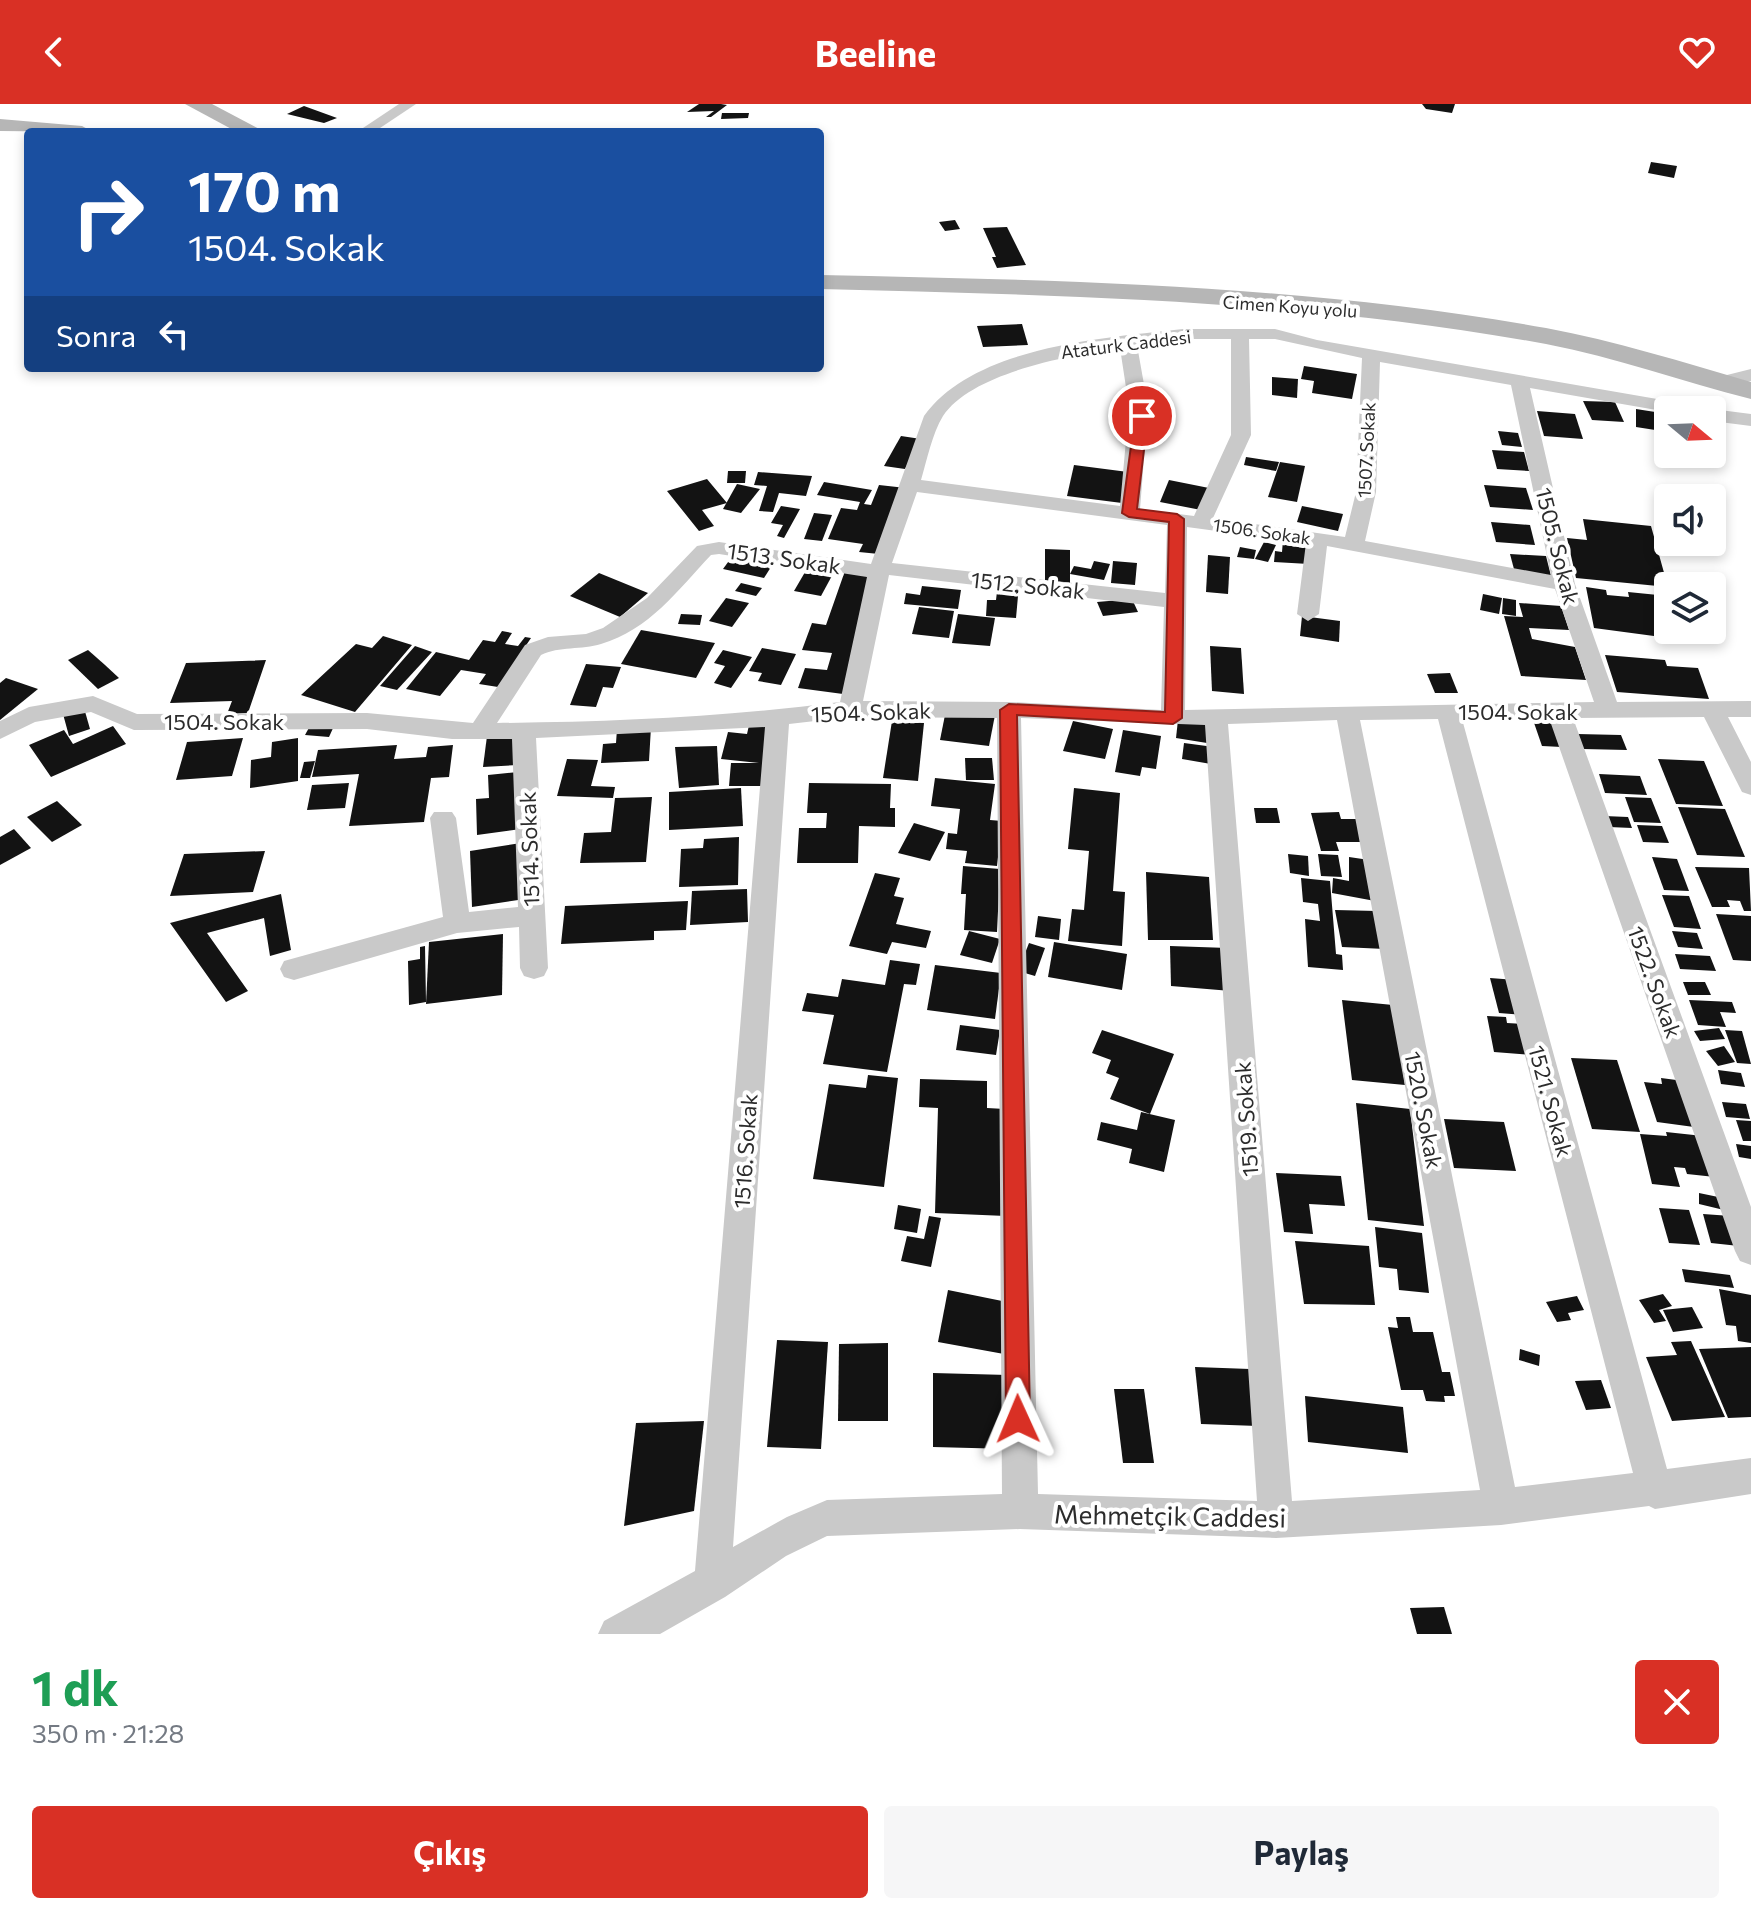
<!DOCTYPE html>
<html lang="tr">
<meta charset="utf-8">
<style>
:root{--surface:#fff;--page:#f6f6f7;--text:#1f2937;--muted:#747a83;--accent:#d93025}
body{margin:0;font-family:Commissioner,sans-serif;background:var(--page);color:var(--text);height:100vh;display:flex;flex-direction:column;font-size:30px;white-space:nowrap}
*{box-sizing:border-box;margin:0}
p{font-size:26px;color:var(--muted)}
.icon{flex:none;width:44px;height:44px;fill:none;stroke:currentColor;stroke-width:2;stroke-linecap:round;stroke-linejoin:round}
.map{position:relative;height:1530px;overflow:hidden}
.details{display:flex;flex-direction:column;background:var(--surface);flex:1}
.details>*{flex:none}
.guide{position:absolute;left:24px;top:24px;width:800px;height:244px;border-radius:8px;box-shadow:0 4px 12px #0003;background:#1a4fa0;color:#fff;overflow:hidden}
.needle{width:52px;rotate:109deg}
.tools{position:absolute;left:1654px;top:292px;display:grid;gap:16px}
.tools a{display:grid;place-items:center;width:72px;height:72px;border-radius:8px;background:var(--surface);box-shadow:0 4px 12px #0003;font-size:40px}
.pin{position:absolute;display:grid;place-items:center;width:68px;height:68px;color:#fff;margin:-34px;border:4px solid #fff;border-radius:50%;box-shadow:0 2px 8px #0007}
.me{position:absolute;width:88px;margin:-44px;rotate:359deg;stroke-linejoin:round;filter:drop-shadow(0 0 6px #0008)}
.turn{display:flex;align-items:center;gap:28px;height:168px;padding:0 32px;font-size:36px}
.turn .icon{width:104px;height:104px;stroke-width:2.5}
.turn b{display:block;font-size:56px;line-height:68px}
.then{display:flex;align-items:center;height:76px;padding:0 32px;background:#0003;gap:16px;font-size:30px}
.round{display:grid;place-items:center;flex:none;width:84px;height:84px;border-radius:8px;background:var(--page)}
.headline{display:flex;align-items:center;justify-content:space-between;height:136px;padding:0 32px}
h1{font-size:48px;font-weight:700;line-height:60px;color:#1e9e55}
.primary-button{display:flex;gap:16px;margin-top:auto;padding:16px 32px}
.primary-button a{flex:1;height:92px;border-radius:8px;background:var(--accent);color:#fff;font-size:32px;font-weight:700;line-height:92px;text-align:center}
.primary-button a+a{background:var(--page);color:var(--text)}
header{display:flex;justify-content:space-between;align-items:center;height:104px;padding:0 32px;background:var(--accent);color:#fff;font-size:36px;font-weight:700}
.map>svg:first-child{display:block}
.building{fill:#131313}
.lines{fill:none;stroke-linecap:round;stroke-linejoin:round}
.street{fill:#c9c9c9;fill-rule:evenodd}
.secondary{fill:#b6b6b6;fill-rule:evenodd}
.route{fill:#d93025;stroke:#8d1f18;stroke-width:2}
.labels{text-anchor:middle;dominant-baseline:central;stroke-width:8;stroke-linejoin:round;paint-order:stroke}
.far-street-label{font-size:18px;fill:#2c2c2c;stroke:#fff}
.street-label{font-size:22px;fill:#2c2c2c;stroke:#fff}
.near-street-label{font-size:26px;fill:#2c2c2c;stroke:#fff}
</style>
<header><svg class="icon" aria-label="back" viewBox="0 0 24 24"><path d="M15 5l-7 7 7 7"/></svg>Beeline<svg class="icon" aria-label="heart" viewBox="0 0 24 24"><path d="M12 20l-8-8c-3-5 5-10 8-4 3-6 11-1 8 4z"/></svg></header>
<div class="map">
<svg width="1751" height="1530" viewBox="0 0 1751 1530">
<rect width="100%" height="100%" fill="#fff"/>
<g class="building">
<path d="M699 0H721L727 1 711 13H706L714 7 687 8Z"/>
<path d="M1422 0H1455L1452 9 1426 5Z"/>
<path d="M304 2 337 14 324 19 287 10Z"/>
<path d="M722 9H749L748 14 721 15Z"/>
<path d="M1651 58 1677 62 1674 74 1648 69Z"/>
<path d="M955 116 960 125 945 127 939 118Z"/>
<path d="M1007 123 1026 161 997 164 992 153H996L983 124Z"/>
<path d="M1022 220 1028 241 983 243 977 222Z"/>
<path d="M1304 262 1357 270 1352 295 1312 289 1314 277 1301 275Z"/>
<path d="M1272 273 1298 275 1297 294 1272 291Z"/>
<path d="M1583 297 1615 298 1624 318 1592 316Z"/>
<path d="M1636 305 1668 310V328L1636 323Z"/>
<path d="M1537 307 1575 310 1583 335 1544 332Z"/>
<path d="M1498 327 1518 329 1522 343 1502 341Z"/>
<path d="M901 332 921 335 905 365 884 362Z"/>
<path d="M1492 346 1524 348 1529 367 1497 365Z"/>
<path d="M1246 353 1279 358 1276 367 1244 361Z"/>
<path d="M1280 358 1305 362 1297 398 1268 393Z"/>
<path d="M1074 361 1128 368 1122 399 1067 392Z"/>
<path d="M728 367H746L745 379H727Z"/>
<path d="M758 368 812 372 806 392 779 389 773 408 759 407 767 382 754 381Z"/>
<path d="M707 375 727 399 702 406 714 422 699 427 667 387Z"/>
<path d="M1169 376 1209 384 1201 406 1160 398Z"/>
<path d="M824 378 872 386 864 400 871 401 879 381 906 384 879 450 859 448 863 440 828 435 841 404 857 406 860 398 817 391Z"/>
<path d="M737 380 760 385 741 409 723 405Z"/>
<path d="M1484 381 1526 384 1533 406 1490 403Z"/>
<path d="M781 402 800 405 784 434 777 432 783 421 771 419Z"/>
<path d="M1302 402 1343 410 1338 427 1297 418Z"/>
<path d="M814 409 832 411 822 437 804 435Z"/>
<path d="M1583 415 1651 422 1668 483 1576 474 1567 434 1587 436Z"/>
<path d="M1491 418 1530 421 1535 441 1496 438Z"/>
<path d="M1283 436 1311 439 1309 460 1274 458 1275 447 1282 448Z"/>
<path d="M1264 438 1276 441 1268 458 1255 455Z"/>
<path d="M1240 443 1256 446 1254 455 1237 453Z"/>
<path d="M1045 445 1070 446V480L1045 479Z"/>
<path d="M1510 450 1546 452 1551 472 1515 469Z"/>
<path d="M1208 451 1230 453 1228 490 1206 488Z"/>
<path d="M731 454 771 463 764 474 723 465Z"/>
<path d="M1094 457 1110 460 1104 476 1070 470 1074 462 1091 465Z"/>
<path d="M1113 457 1137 459 1135 481 1111 479Z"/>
<path d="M808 463 834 468 821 492 794 487Z"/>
<path d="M846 464 877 469 843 590 798 584 805 564 827 566 832 549 802 546 812 519 826 521Z"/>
<path d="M599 469 648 489 620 513 570 492Z"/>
<path d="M741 479 762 484 756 492 735 487Z"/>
<path d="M998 479 1019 481 1016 514 986 512 987 496H996Z"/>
<path d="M922 482 961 486 958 505 904 500 906 489 920 491Z"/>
<path d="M1586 483 1606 486 1607 491 1629 493 1628 488 1668 492V526H1681L1684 536 1594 524Z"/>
<path d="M1483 490 1502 494 1499 510 1480 506Z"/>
<path d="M726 494 749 499 732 523 709 517Z"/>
<path d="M1503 494 1516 496V512L1502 510Z"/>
<path d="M1132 495 1138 508 1103 512 1097 498Z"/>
<path d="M1519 499 1561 502 1569 526 1529 524 1532 535 1575 543 1586 576 1521 572 1504 512 1523 513Z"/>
<path d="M919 503 954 507 949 534 912 530Z"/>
<path d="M681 510 702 511 700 521 678 520Z"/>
<path d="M958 510 995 514 990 542 952 539Z"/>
<path d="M1302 512 1340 517 1339 538 1300 532Z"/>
<path d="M641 526 715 539 696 574 621 560Z"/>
<path d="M502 527 512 529 505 540 518 542 525 533 531 534 498 583 479 580 486 570 461 566 440 592 406 585 436 548 469 556 483 536 495 538Z"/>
<path d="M383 532 412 541 355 608 301 591 356 540 372 544Z"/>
<path d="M415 542 432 548 397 586 380 582Z"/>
<path d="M1210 542 1241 544 1244 590 1212 587Z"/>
<path d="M762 544 796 550 781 581 758 577 762 569 749 567Z"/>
<path d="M88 546 105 561 119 574 98 585 68 556Z"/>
<path d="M723 546 752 553 731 584 714 579 725 562 714 559Z"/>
<path d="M1605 551 1665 556 1667 562 1698 564 1709 595 1617 588Z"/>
<path d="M266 556 248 609 227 610 232 597 170 599 186 559Z"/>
<path d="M586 560 621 563 613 584 603 583 596 603 570 601Z"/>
<path d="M1450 569 1458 589H1435L1427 570Z"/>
<path d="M6 574 38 585 0 616V579Z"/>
<path d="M84 604 90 625 69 632 63 610Z"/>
<path d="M946 606 995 611 989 642 940 636Z"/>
<path d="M1532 613 1551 614 1562 643 1542 642Z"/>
<path d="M1178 616 1209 621 1207 639 1176 634Z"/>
<path d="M750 617 773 619 765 682H729L731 659H759L721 655 728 628 747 630Z"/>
<path d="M892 617 924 619 918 677 883 674Z"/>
<path d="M1073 617 1113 625 1105 655 1063 647Z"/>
<path d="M311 620 334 622 329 633 305 631Z"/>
<path d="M113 622 126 640 51 673 29 641 64 626 73 640Z"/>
<path d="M651 623 649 657 601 659 603 640 616 639 617 625Z"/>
<path d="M1123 626 1161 632 1156 665 1142 663 1140 672 1115 668Z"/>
<path d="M1577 630 1621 631 1627 646 1583 645Z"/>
<path d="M520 631 517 661 483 663 487 632Z"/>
<path d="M243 634 232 672 176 676 187 638Z"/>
<path d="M298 634V677L250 684 251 656 271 653 272 638Z"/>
<path d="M1184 639 1214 643 1211 660 1182 655Z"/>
<path d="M397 641 394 655 426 653 428 643 453 641 449 673 431 674 424 718 349 722 359 670 312 673 318 646Z"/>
<path d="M717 642 719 681 679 684 675 643Z"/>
<path d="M965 654H992L994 676H966Z"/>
<path d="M567 655 598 656 591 682 615 683 613 694 557 692Z"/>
<path d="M1658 655 1704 657 1723 702 1676 700Z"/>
<path d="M315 657 310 674H300L304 658Z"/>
<path d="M518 668 521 725 477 731 476 695 489 694 488 671Z"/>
<path d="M1599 670 1640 672 1647 691 1605 689Z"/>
<path d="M935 674 995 680 990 716 1002 717 997 762 965 759 967 747 946 745 948 729 957 730 960 705 931 702Z"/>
<path d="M349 679 345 704 307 706 312 681Z"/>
<path d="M809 679 891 680 890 704H895V723L859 722 858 759H797L799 724H826L827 709H807Z"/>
<path d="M741 684 743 722 669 726V688Z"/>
<path d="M1074 684 1120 689 1113 787 1125 788 1122 842 1068 837 1072 805 1084 806 1089 747 1068 745Z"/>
<path d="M652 693 646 758 580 759 584 729 611 728 615 694Z"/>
<path d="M1625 693 1651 694 1661 719 1634 718Z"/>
<path d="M57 697 82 721 52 738 27 713Z"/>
<path d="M1678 703 1725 705 1745 753 1697 751Z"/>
<path d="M1254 704H1277L1280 719H1256Z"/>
<path d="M1339 708 1341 715H1358L1366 738H1336L1339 747H1321L1311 709Z"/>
<path d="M1604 712 1628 713 1632 724 1609 723Z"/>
<path d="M914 719 945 728 930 757 898 749Z"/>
<path d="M1637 721 1662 722 1669 739 1643 738Z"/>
<path d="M14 725 31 744 0 761V733Z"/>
<path d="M739 733 738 781 679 783 681 745 703 744 704 735Z"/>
<path d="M521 739 525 795 472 803 470 747Z"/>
<path d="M265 747 253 788 170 792 184 750Z"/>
<path d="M1288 750 1308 752 1309 772 1290 769Z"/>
<path d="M1318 750 1338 751 1342 773 1321 772Z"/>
<path d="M1349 753 1376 757 1375 797 1332 789 1333 774 1349 777Z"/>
<path d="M1652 753 1677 755 1689 787 1664 786Z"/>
<path d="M963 762 1000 765 997 828 964 826 966 790H961Z"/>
<path d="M1695 763 1749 764 1751 807H1744L1740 797 1727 796 1730 803H1712Z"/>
<path d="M1146 768 1209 773 1213 836H1148Z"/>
<path d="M875 769 900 774 894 792 904 794 896 820 931 827 926 844 892 838 887 850 849 842Z"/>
<path d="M1301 774 1330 777 1336 850 1342 851 1343 866 1308 863 1305 815 1320 817 1318 800 1303 798Z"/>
<path d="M747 785 748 818 690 821 692 787Z"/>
<path d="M281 790 291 846 270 852 264 814 207 829 248 887 226 898 170 819Z"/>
<path d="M1662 791 1689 792 1701 825 1674 823Z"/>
<path d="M688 797 686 826 654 827V836L561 840 565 802Z"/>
<path d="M1335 806 1377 807 1385 845 1342 843Z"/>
<path d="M1716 810 1751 812V857L1733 856Z"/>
<path d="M1038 812 1061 815 1059 836 1035 833Z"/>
<path d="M969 827 1000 835 992 859 960 851Z"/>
<path d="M1672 827 1697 829 1703 845 1678 843Z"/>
<path d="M503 830 502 891 426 900 429 838Z"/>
<path d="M1054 838 1127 850 1122 886 1048 873Z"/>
<path d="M1029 839 1045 844 1035 872 1018 867Z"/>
<path d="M425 842 426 898 409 901 408 857 420 855V843Z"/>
<path d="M1170 842 1228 844 1231 887 1171 882Z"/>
<path d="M1675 850 1710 852 1716 867 1680 865Z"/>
<path d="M890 856 920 860 916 881 904 880 887 968 823 960 834 911 802 907 807 889 838 893 842 875 885 881Z"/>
<path d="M935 861 1001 869 995 915 927 906Z"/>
<path d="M1490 874 1516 876 1524 911 1499 909Z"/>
<path d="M1683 878H1705L1711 891H1688Z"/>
<path d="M1342 896 1393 901 1405 981 1352 976Z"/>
<path d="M1689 896 1732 898 1736 909 1720 908 1726 923 1698 921Z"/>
<path d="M1487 912 1506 913 1507 919 1524 920 1531 951 1494 948Z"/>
<path d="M960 921 1000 926 996 951 956 946Z"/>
<path d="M1719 924 1725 935 1700 937 1694 927Z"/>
<path d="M1102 926 1174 950 1150 1010 1110 995 1119 974 1106 969 1111 956 1092 949Z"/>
<path d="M1725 926 1742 927 1751 960 1737 959Z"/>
<path d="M1724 942 1735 958 1718 962 1706 947Z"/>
<path d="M1571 954 1617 956 1640 1028 1592 1025Z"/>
<path d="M1718 966 1741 969 1745 983 1721 980Z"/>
<path d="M868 971 898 974 884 1083 813 1075 829 980 866 984Z"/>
<path d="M1661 974 1684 977 1694 1023 1657 1018 1644 978 1662 980Z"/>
<path d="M920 975 987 977V1004L1005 1005 1006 1112 935 1109 938 1004 919 1003Z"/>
<path d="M1722 998 1746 1000 1750 1015 1726 1013Z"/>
<path d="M1356 999 1410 1005 1424 1122 1368 1116Z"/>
<path d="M1141 1008 1175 1016 1164 1068 1129 1059 1132 1045 1097 1036 1101 1018 1137 1026Z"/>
<path d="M1444 1015 1504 1018 1516 1067 1454 1064Z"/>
<path d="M1736 1016 1751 1017V1037H1743Z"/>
<path d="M1666 1028 1703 1032 1715 1073 1687 1070 1685 1064 1674 1063 1680 1083 1652 1080 1640 1030 1667 1032Z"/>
<path d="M1736 1040 1751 1042V1055L1739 1053Z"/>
<path d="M1276 1069 1341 1072 1345 1102 1309 1100 1313 1130 1284 1128Z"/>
<path d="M1699 1089 1723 1094 1724 1106 1699 1100Z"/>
<path d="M898 1101 921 1105 917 1129 894 1125Z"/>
<path d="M1659 1104 1689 1106 1700 1141 1669 1139Z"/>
<path d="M1703 1110 1731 1112 1739 1142 1711 1139Z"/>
<path d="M929 1112 941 1114 931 1163 901 1157 907 1132 924 1135Z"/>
<path d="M1375 1123 1422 1129 1429 1189 1399 1186 1397 1165 1379 1163Z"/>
<path d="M1295 1137 1369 1142 1375 1201 1304 1200Z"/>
<path d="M1682 1165 1730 1171 1734 1184 1685 1178Z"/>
<path d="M1719 1185 1751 1191V1239L1738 1237 1736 1222 1726 1221Z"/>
<path d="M948 1186 1012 1199 1004 1250 938 1238Z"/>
<path d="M1663 1190 1672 1202 1659 1206 1666 1217 1654 1219 1639 1196Z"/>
<path d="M1577 1192 1584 1206 1568 1209 1571 1216 1557 1218 1546 1198Z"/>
<path d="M1692 1203 1703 1224 1673 1228 1663 1206Z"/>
<path d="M1396 1213H1410L1413 1228H1433L1442 1268H1450L1455 1292H1444L1445 1298 1426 1297 1423 1286H1401L1388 1223 1398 1224Z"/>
<path d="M777 1236 828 1238 821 1345 767 1343Z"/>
<path d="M1691 1237 1725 1313 1672 1317 1646 1253 1677 1251 1671 1238Z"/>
<path d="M888 1239V1317H838L839 1240Z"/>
<path d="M1751 1243V1313L1728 1314 1699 1245Z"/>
<path d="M1520 1245 1540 1251 1539 1262 1519 1256Z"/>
<path d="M1195 1263 1250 1265 1258 1322 1201 1320Z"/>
<path d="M933 1269 1008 1271 1010 1345 933 1343Z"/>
<path d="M1601 1276 1611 1304 1586 1306 1575 1277Z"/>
<path d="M1114 1285H1144L1154 1359H1123Z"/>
<path d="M1305 1292 1403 1303 1408 1349 1308 1338Z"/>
<path d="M704 1317 694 1407 624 1422 636 1319Z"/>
<path d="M1444 1503 1452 1530H1417L1410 1504Z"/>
</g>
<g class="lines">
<g class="street">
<path d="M399 0H416L374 28H357Z"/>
<path d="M1183 225H1275L1317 236 1686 300 1695 306 1668 308 1530 284 1575 480 1617 598 1751 597V613H1728L1751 658V691L1742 688 1704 613 1573 614 1751 1103V1161L1740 1157 1735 1147 1549 614 1462 615 1667 1365 1751 1354V1390L1655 1405 1649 1402 1501 1421 1276 1434 1020 1425 827 1432 786 1452 725 1493 660 1530H598L604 1517 695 1467 765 623 536 634 548 864 544 872 534 875 524 872 520 864 519 823 457 829 294 876 284 873 280 865 284 857 443 813 430 714 434 708H452L456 714 469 808 518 803 512 635H452L367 625 134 626 91 608 35 618 0 635V617L29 603 93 592 137 610 367 609 473 619 525 541 548 533 586 530 603 524 647 494 697 442 719 438 871 460 924 312C974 242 1104 234 1183 225ZM1183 235H1231V331L1194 412 1140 405 1148 303 1137 241ZM1249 235H1275L1362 254 1356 388 1345 433 1213 414 1251 331ZM1120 244 1129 303 1120 402 921 376C927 356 932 330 943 312 972 268 1072 251 1120 244ZM1380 258 1511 281 1551 471 1365 437 1376 388ZM917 388 1167 421 1165 489 892 459ZM1187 423 1306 439 1297 510 1308 517 1319 510 1327 442 1555 485 1594 598 1185 606ZM719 450 867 473 840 598C726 613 612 618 497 619L541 551C559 542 582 546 601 540 649 526 678 486 711 451ZM889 471 1164 503 1161 606 1009 598 863 597ZM850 613 997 614 1002 1390 827 1396 787 1413 733 1443 789 620ZM1021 614 1205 621 1257 1397 1038 1390ZM1438 615 1633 1369 1515 1383 1360 616ZM1337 616 1480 1386 1292 1397 1228 620Z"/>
<path d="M1751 265V277L1722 284 1713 278 1715 274Z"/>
<path d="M1712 305 1751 310V322L1712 317Z"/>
</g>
<g class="secondary">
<path d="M185 0H212L265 28H237Z"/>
<path d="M0 15 82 22 93 28 0 27Z"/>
<path d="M820 171C1062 176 1307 181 1546 224 1615 237 1683 258 1751 278V295C1682 278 1616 253 1546 240 1307 196 1062 191 820 185Z"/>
</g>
</g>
<path class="route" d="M1142 308 1148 312 1137 405 1177 410 1184 415 1182 614 1173 620 1017 611 1030 1315 1027 1323 1018 1327 1010 1323 1006 1315 1000 606 1009 600 1165 608 1169 418 1129 413 1122 409 1135 312Z"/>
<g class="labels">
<g class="far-street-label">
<text transform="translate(1290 202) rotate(4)">Cimen Koyu yolu</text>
<text transform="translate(1126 240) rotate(-7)">Ataturk Caddesi</text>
<text transform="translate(1366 346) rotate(-87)">1507. Sokak</text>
<text transform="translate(1262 427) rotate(8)">1506. Sokak</text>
</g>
<g class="street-label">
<text transform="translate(1558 442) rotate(76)">1505. Sokak</text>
<text transform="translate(784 454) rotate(8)">1513. Sokak</text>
<text transform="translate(1028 481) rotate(6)">1512. Sokak</text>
<text x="1518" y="607">1504. Sokak</text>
<text transform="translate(871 608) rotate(-2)">1504. Sokak</text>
<text x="224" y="617">1504. Sokak</text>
<text transform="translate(529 745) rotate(-92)">1514. Sokak</text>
<text transform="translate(1655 878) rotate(70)">1522. Sokak</text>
<text transform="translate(1551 997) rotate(75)">1521. Sokak</text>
<text transform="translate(1424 1006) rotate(79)">1520. Sokak</text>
<text transform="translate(1246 1015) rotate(-94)">1519. Sokak</text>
<text transform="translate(745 1047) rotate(-86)">1516. Sokak</text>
</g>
<g class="near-street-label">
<text transform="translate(1170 1411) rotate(1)">Mehmetçik Caddesi</text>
</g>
</g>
</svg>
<div class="tools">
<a><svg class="needle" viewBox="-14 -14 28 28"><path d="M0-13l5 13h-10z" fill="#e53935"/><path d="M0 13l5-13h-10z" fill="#747a83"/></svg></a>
<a><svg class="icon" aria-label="sound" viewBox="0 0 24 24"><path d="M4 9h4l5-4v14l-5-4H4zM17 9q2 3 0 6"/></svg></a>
<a><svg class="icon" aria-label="layers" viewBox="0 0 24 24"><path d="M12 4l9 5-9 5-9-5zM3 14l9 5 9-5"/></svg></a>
</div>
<div class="pin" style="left:1142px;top:312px;background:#d93025"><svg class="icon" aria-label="arrive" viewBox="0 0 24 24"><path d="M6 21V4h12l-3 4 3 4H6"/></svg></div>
<svg class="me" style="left:1018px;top:1315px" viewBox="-20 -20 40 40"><path d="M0-17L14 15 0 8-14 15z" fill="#d93025" stroke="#fff" stroke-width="4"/></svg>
<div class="guide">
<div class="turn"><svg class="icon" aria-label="right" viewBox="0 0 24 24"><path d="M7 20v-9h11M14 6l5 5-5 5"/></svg><div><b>170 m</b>1504. Sokak</div></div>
<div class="then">Sonra<svg class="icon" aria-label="left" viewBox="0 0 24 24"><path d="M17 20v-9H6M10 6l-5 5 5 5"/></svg></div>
</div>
</div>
<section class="details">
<div class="headline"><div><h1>1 dk</h1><p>350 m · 21:28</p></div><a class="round" style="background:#d93025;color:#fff"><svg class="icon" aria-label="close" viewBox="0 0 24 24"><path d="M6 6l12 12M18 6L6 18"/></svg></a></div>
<div class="primary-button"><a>Çıkış</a><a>Paylaş</a></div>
</section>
